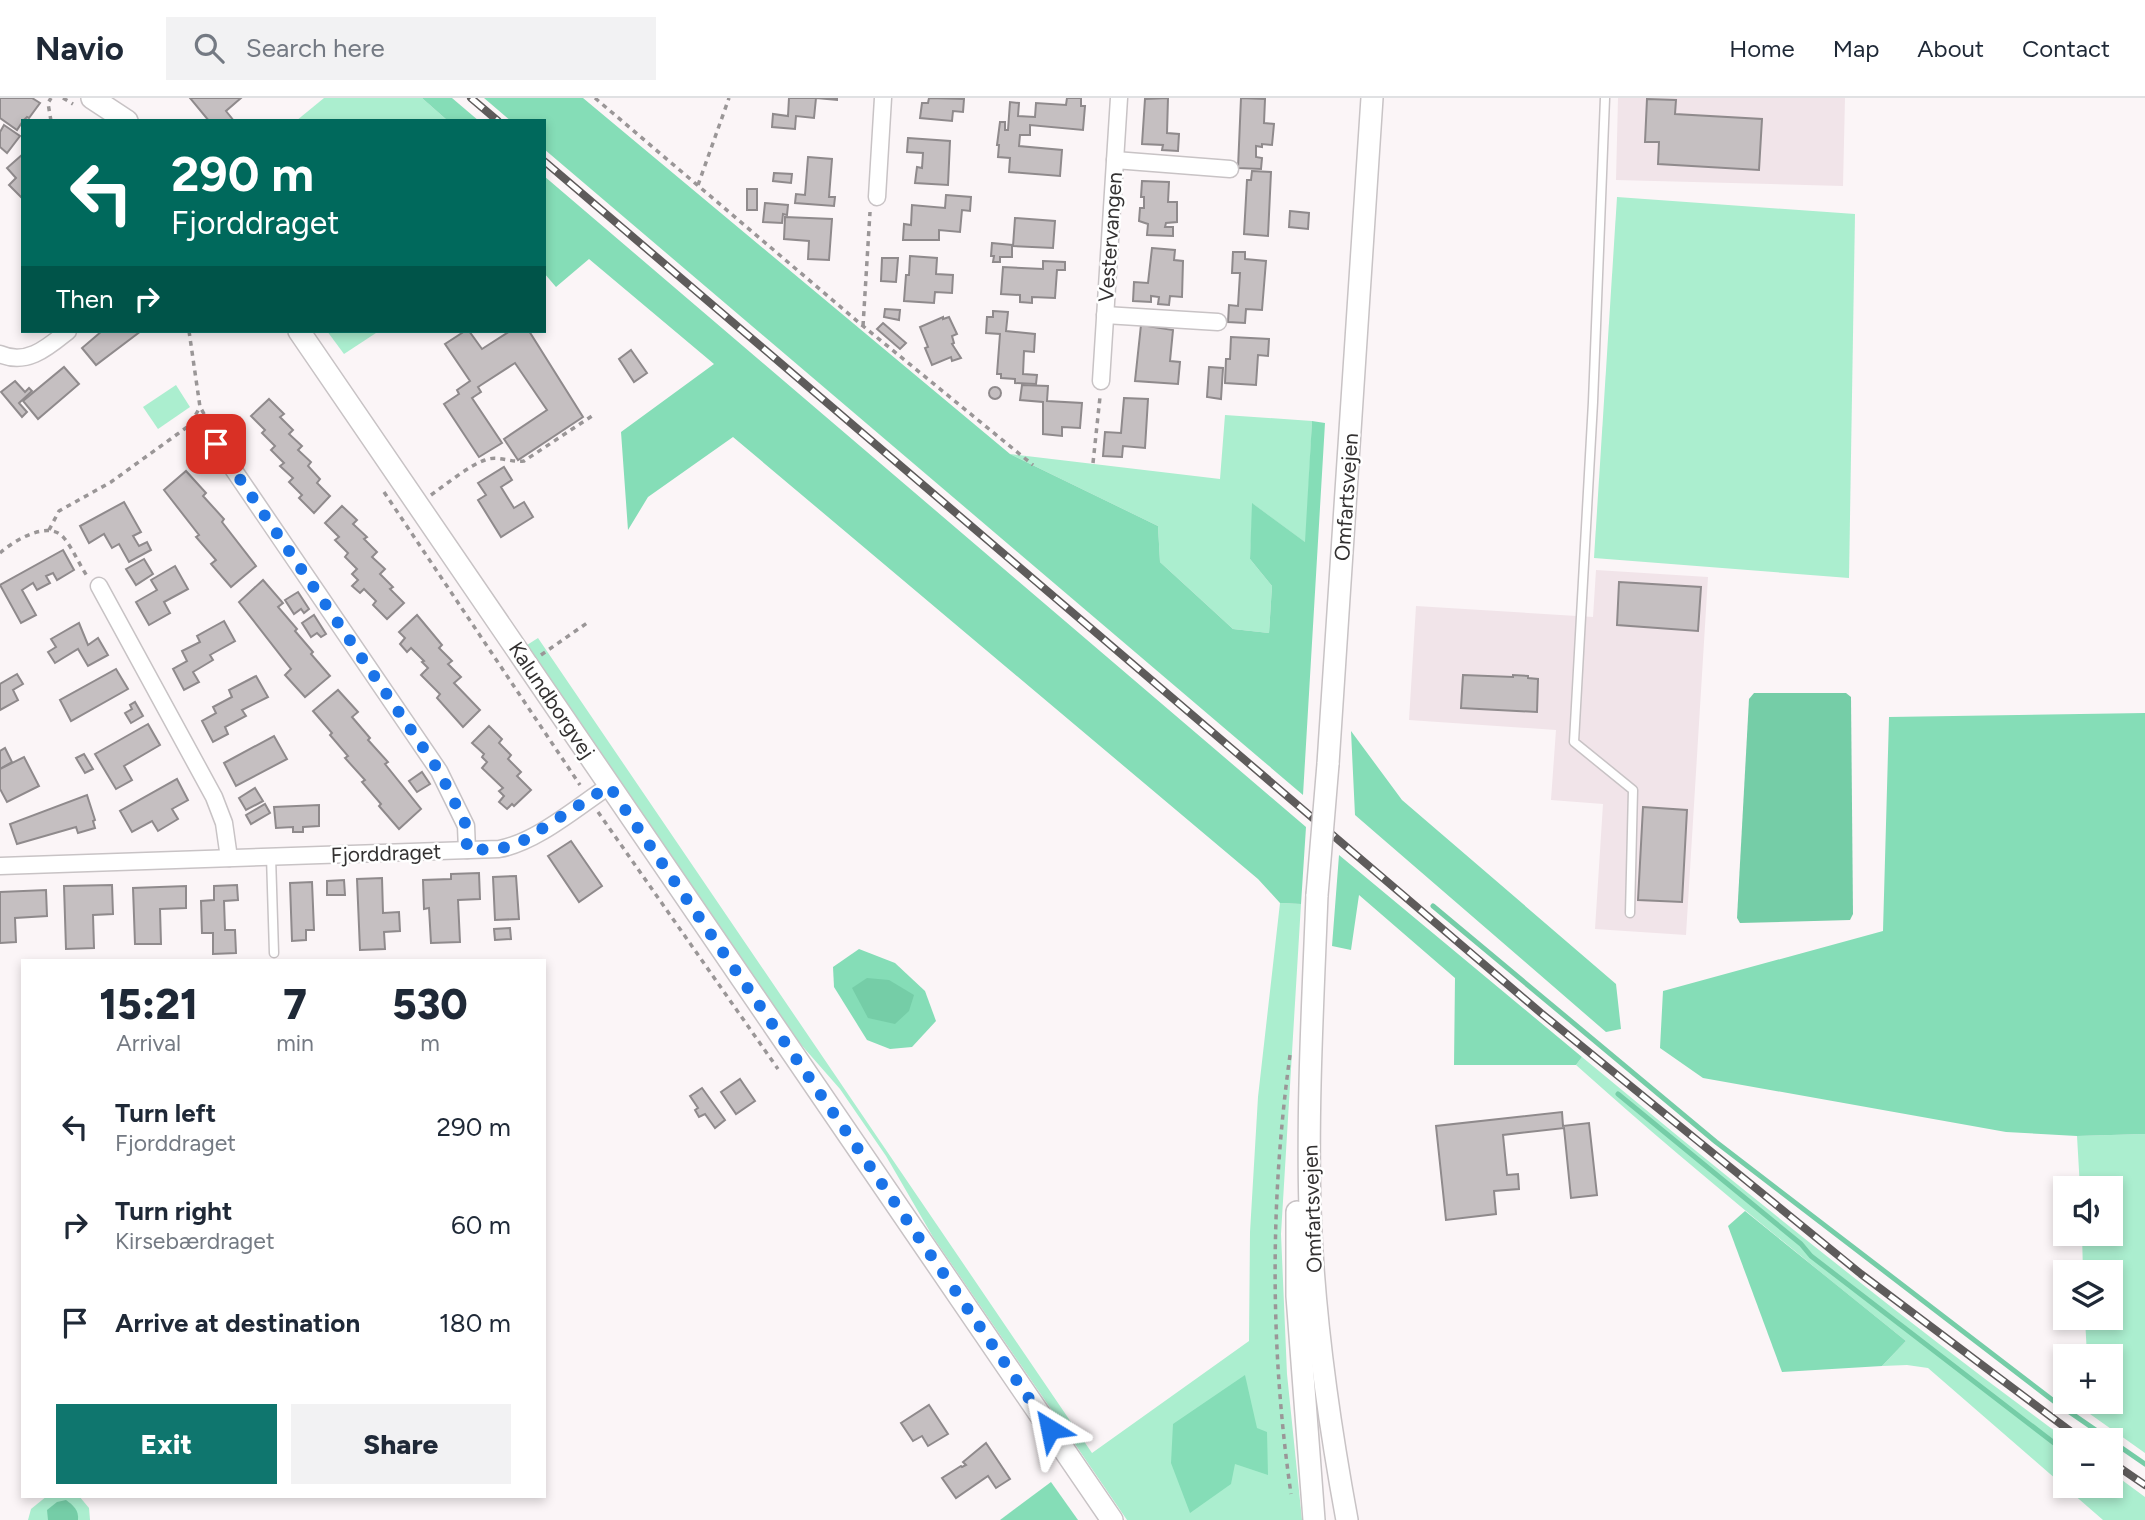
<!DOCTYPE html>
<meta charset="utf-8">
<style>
:root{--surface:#fff;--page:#f2f2f3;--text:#1f2937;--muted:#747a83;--line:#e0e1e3;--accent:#0f766e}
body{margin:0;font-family:Figtree,sans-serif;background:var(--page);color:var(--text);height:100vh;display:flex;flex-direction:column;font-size:26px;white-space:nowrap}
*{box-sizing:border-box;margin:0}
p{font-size:23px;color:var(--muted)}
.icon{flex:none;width:38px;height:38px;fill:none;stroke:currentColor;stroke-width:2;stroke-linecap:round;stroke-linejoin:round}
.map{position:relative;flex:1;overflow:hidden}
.details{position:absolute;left:21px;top:861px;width:525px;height:539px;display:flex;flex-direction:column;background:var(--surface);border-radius:0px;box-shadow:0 4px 10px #0003}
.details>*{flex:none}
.guide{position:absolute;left:21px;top:21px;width:525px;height:214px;border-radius:0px;box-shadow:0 4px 10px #0003;background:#00695c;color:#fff;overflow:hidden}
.fabs{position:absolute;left:2053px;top:1078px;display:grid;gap:14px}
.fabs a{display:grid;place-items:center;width:70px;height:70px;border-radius:0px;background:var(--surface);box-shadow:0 4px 10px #0003;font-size:35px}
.pin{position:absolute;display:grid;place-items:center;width:60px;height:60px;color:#fff;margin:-30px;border-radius:14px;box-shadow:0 4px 10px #0006}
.me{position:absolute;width:77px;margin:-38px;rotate:325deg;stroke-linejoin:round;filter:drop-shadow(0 0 5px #0008)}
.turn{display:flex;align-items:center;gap:24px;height:147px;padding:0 35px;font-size:32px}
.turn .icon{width:91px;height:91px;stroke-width:2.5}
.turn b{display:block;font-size:49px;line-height:60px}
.then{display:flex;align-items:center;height:66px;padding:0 35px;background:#0003;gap:14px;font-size:26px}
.eta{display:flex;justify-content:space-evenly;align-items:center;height:119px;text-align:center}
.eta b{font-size:42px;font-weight:800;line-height:49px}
.button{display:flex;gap:14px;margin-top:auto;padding:14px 35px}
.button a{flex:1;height:80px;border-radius:0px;background:var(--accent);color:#fff;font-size:28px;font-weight:800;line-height:80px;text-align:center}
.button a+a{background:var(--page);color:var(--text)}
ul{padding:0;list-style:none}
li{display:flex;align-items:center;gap:21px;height:98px;padding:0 35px}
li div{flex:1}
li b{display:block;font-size:26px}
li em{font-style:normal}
header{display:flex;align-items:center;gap:42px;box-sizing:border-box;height:98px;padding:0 35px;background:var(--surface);border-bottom:2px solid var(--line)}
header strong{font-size:33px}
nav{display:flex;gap:38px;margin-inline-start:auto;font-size:24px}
.search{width:490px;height:63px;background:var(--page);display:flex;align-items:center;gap:18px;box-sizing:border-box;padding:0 24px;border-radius:0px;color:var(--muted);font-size:26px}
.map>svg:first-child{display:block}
.built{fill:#f1e4e9}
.green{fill:#abeecf}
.forest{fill:#85ddb7}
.water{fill:#75cda7}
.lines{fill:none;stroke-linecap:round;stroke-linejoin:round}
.stream{stroke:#75cda7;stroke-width:5}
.building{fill:#c5bfc1;stroke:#8f8a8c;stroke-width:2}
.lane-casing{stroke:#c8c3c5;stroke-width:11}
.street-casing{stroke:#c8c3c5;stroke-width:19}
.secondary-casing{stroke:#c8c3c5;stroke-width:24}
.path{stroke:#9a9697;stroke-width:3.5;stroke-dasharray:5 5;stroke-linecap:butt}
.lane{stroke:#fff;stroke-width:8}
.street{stroke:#fff;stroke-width:16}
.secondary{stroke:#fff;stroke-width:21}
.rail-casing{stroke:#5e5b5b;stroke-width:8}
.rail{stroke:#fff;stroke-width:5;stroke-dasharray:16;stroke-linecap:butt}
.secondary-bridge-casing{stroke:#c8c3c5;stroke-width:24;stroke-linecap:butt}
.secondary-bridge{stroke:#fff;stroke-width:21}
.route{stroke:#1a73e8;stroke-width:12;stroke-dasharray:0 21.6}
.labels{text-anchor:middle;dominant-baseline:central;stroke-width:5;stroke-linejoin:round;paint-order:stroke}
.street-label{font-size:21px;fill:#333131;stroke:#fff}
</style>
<header>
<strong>Navio</strong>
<div class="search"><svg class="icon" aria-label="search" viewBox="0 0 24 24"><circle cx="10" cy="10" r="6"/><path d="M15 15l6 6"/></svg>Search here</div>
<nav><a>Home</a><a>Map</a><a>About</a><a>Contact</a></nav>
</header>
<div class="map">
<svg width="2145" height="1422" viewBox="0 0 2145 1422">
<rect width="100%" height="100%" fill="#fbf5f7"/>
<g class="built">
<path d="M1618 0H1845L1843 88 1616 82Z"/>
<path d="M1596 472 1708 479 1686 837 1595 831 1603 706 1551 702 1556 632 1409 622 1416 508 1593 519Z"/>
</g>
<g class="green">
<path d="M324 0H422L448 23H296Z"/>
<path d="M1617 99 1855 116 1849 480 1594 460Z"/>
<path d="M327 233H379L344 256Z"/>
<path d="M176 287 190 309 158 331 143 309Z"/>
<path d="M1225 317 1312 323 1306 445 1253 406 1250 461 1272 488 1269 535 1233 531 1160 464 1158 428 1010 356 1220 381Z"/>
<path d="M538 540 1092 1355 1249 1243 1250 1134 1258 999 1280 805 1301 806 1281 1136 1287 1276 1302 1422H1127L933 1139 886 1058 840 991 797 942 527 547Z"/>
<path d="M1582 959C1741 1091 1901 1220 2067 1342H2065V1388H2110L2111 1374 2145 1399V1422H2103L1928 1270 1907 1267 1882 1268 1906 1243C1794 1153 1683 1063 1576 967Z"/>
<path d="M2145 1036V1355L2090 1316 2089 1304H2110V1258H2087L2085 1220H2110V1174H2083L2082 1136H2110V1090H2080L2077 1038Z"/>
<path d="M47 1398H79L89 1410 90 1422H28L31 1411Z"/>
</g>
<g class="forest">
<path d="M422 0H452L479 23H448Z"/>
<path d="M484 0H583L1010 356 1158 428 1160 464 1233 531 1269 535 1272 488 1250 461 1252 405 1305 444 1312 323 1325 325 1303 697 544 51V23H511Z"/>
<path d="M544 78 1306 729 1301 806 1280 805 1258 781 733 339 648 399 628 432 621 334 714 266 589 161 556 189 544 175Z"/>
<path d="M2145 615V1036L2077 1038 2006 1034 1703 980 1660 950 1663 893 1883 833 1889 619Z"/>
<path d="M1351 633 1402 702 1616 886 1621 931 1606 934 1355 717Z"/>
<path d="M1339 757 1582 959 1576 967H1454L1455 880 1359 797 1351 852 1332 848Z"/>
<path d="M859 851 895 865 925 893 936 923 912 949 890 951 867 942 834 889 833 869Z"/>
<path d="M1745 1113 1906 1243 1882 1268 1782 1274 1728 1128Z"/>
<path d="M1245 1277 1257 1330 1267 1334 1268 1377 1235 1366 1231 1386 1190 1415 1171 1365 1173 1326Z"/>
<path d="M1051 1384 1078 1422H1000Z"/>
</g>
<g class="water">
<path d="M1754 595H1846L1851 599 1853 816 1850 822 1740 825 1737 820 1749 601Z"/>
<path d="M867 880 889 882 914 897 909 913 895 926 868 920 852 890Z"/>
<path d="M66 1402C73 1407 79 1412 78 1422H48L47 1412 57 1404Z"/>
</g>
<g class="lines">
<g class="stream">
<path d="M1433 808 1716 1044 2055 1304 2145 1366"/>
<path d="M1618 996 1801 1146 1811 1158 2058 1348"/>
</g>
</g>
<g class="building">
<path d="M0 0H32L40 5 29 20 27 19 23 23 17 32 0 20Z"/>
<path d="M190 0H241L226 13 234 23H209Z"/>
<path d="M789 0H837V2L816 0 814 20 796 18 795 31 772 29 773 16 788 18Z"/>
<path d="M929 0 964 1 963 14 953 13 952 23 920 20 922 5H928Z"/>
<path d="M1067 0H1081V8H1085L1083 32 1030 27V37H1020L1019 48 1062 52 1060 78 1009 74 1010 60 998 59 999 47H997L1000 24H1005V32H1008L1010 4 1019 5 1018 18 1035 19 1036 5 1066 7Z"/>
<path d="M1168 0 1167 35 1179 36 1178 53 1162 52 1163 47 1142 46 1145 1Z"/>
<path d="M1241 0 1265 1 1264 25 1274 26 1272 47 1262 46V49L1256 48V59L1262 60 1261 71 1238 70Z"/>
<path d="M1647 1 1676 2 1675 16 1762 21 1759 72 1658 66 1659 44H1645Z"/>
<path d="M4 27 20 38 7 55 0 49V34Z"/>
<path d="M908 40 950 43 948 87 915 85 917 69 922 70 923 55 907 54Z"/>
<path d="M23 56V101L9 87 16 80 7 70Z"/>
<path d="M808 59 832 61 829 99H835L834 108 795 105 796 96 805 97Z"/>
<path d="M1252 73 1271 74 1268 138 1244 136 1247 82H1251Z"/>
<path d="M774 75 792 76 791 85 773 83Z"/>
<path d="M1142 83 1169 84 1168 104H1177V124L1166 125 1165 129H1173V138L1147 137 1148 126 1139 123 1140 110H1144V99H1141Z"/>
<rect x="747" y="91" width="10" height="21"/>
<path d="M946 97 971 99 970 113 962 112 960 134 939 132V142H903L904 126 911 127 912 107 945 110Z"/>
<path d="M765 105 788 107 787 117 783 116 782 125 763 124Z"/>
<path d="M1290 113 1309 115 1308 131 1289 129Z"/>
<path d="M785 119 832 121 829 162 808 161 809 143 784 141Z"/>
<path d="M1015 120 1055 123 1053 150 1013 148Z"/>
<path d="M992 145 1012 147V159H1000V164H993L994 158H991Z"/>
<path d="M1152 150 1175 152 1174 162 1183 163 1182 199 1170 198 1169 207 1158 206 1159 199 1151 198V204L1133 203 1134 184 1148 185Z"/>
<path d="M1233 154H1245V161L1266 163 1262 212 1246 211 1245 225 1228 224 1229 207 1238 208 1240 175H1232Z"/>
<path d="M910 158 937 160 936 176 953 177 952 195 935 194 934 205 904 203 906 177H909Z"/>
<path d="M882 160H898L896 184 881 183Z"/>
<path d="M1043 163 1065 164V172H1057L1055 200 1032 199V205L1020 204V197L1001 196 1003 169 1043 171Z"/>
<path d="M885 211 900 212 899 222 884 219Z"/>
<path d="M993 213 1008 214 1006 233 1035 236 1034 254 1024 253 1023 276 1037 277 1036 286 1015 285V281L1001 280V276H997L1000 236 986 235 987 219H993Z"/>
<path d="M943 219V221L949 219 957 236 952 238 954 245 952 246 961 260 952 263 951 259 932 267 925 250 928 249 920 229Z"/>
<path d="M883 225 906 245 900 251 877 231Z"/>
<path d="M1141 227 1173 232 1170 263 1180 264 1178 286 1135 283Z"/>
<path d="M102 233H141L96 267 82 250Z"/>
<path d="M465 233H469L482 251 510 233H529L583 319 518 362 504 341 547 312 515 265 478 289 481 294 472 300 502 345 479 359 444 306 459 296 457 292 470 283 445 246Z"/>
<path d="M1231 239 1269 241 1268 258 1258 257 1256 287 1225 285 1226 261H1230Z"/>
<path d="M631 252 647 275 634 284 619 261Z"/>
<path d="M64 269 79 286 38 321 23 303Z"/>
<path d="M1209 269 1223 270 1221 301 1207 299Z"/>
<path d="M15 283 25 294 29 290 32 293 19 305 27 314 22 319 1 294Z"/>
<path d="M1022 287 1048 288 1047 303 1082 305 1080 330 1062 329V338L1043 336V304L1020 302Z"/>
<circle cx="995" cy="295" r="6"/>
<path d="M1124 300 1148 301 1145 350 1123 348 1122 359 1103 358 1105 334 1121 335Z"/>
<path d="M269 301 284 316 280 319 293 332 289 336 302 348 298 352 311 364 308 368 320 381 317 385 330 398 314 415 299 400 302 397 289 384 293 380 280 368 284 365 271 352 275 348 262 335 265 332 251 318Z"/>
<path d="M504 369 512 382 501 389 514 410 524 404 533 419 501 439 478 402 486 397 478 385Z"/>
<path d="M186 373 206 395 203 398 224 421 222 424 256 468 231 489 211 466 216 462 196 439 199 437 164 392Z"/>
<path d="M124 404 141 434 133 438 139 448 147 444 151 452 129 464 119 446 112 450 104 436 89 445 80 428Z"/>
<path d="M342 408 357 422 353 426 367 439 364 441 377 454 372 459 385 471 380 476 393 489 390 491 404 505 387 521 373 507 376 503 364 491 360 495 352 488 358 482 352 476 357 471 345 459 348 455 335 442 339 439 325 425Z"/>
<path d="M63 452 74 472 57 482 53 475 46 478 50 485 37 492 33 485 22 492 36 517 21 525 0 487Z"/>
<path d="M144 461 153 476 136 487 126 471Z"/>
<path d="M175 468 188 491 164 504 170 515 149 527 136 504 157 492 151 482Z"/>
<path d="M263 482 283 505 278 509 297 531 295 533 313 554 311 556 330 578 305 599 285 577 291 571 239 504Z"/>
<path d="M1619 484 1701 489 1698 533 1617 527Z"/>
<path d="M298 494 309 511 304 515 301 511 294 516 285 502Z"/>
<path d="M314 517 326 536 321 539 317 535 311 539 302 525Z"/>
<path d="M417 517 442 547 439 550 452 563 448 566 461 579 454 585 480 612 463 629 437 600 440 596 421 577 428 570 422 564 424 563 411 550 407 554 400 546 405 540 399 534Z"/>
<path d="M224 523 235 543 210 557 213 562 193 574 199 584 184 592 173 571 187 563 182 553 200 544 197 538Z"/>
<path d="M79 525 88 547 98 540 108 557 88 568 78 551 55 565 48 554 56 549 51 541Z"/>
<path d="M116 571 128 591 71 623 60 602Z"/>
<path d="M17 576 23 586 13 592 18 602 0 612V586Z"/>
<path d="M1463 577 1513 579V577L1528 578V580L1538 581 1537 614 1461 610Z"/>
<path d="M256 578 268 599 242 612 246 618 225 629 228 636 213 644 202 623 216 615 213 609 232 599 229 592Z"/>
<path d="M338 592 358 614 352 619 370 640 368 642 388 664 385 666 421 711 399 731 379 708 381 706 362 684 365 682 345 660 348 658 330 637 332 635 313 613Z"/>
<path d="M135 604 143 618 131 625 125 615 132 611 130 607Z"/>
<path d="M148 626 160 647 124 668 132 682 116 691 95 656Z"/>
<path d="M489 628 502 641 499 645 511 657 508 661 521 674 517 678 531 692 514 708 512 706 507 711 499 704 504 698 499 693 503 690 482 670 487 664 482 659 484 656 472 645Z"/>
<path d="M274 638 287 661 236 688 224 665Z"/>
<path d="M5 650 12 664 0 671V653Z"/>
<path d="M84 656 93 671 85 675 76 660Z"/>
<path d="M24 659 39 688 7 704 0 691V671Z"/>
<path d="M422 674 430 686 417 694 409 683Z"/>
<path d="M177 681 188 702 172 711 178 721 158 733 152 723 132 734 120 713Z"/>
<path d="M255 690 263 703 246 712 239 700Z"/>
<path d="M87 697 95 722 93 723 95 730 78 735 76 729 17 746 10 726Z"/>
<path d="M265 706 270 715 251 726 246 717Z"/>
<path d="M319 707V728L303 729V734H293V729L276 730 274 709Z"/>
<path d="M1643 709 1687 712 1682 804 1638 802Z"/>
<path d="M571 743 602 788 579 804 548 758Z"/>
<path d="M479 775 480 801 458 802 460 844 431 845 429 810 424 811 423 782 451 781V776Z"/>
<path d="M516 778 519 821 495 822 493 779Z"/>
<path d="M382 780 383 815 399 814 400 833 384 834 385 851 360 852 357 781Z"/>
<path d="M344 782 345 797H327V783Z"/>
<path d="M312 784 314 832H306V842L292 843 290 785Z"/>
<path d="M112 787 113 816 93 817 94 850 66 851 64 788Z"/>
<path d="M237 787 238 802 224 803 225 832H235L236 855 213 856V835H202L201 803 214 802V788Z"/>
<path d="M186 788V810L160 811 161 846H135L133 790Z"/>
<path d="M46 792 47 818 15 820 16 844 0 845V794Z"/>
<path d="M510 830 511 841 495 842 494 831Z"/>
<path d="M740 981 755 1003 736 1016 721 994Z"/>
<path d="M702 990 725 1022 715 1030 705 1016 699 1019 695 1012 698 1010 690 998Z"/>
<path d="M1562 1014 1563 1028 1589 1025 1597 1097 1571 1100 1564 1030 1503 1037 1507 1077 1518 1076 1519 1091 1494 1093 1496 1116 1446 1122 1436 1028Z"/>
<path d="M929 1307 948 1336 928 1348 922 1338 913 1343 901 1325Z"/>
<path d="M986 1345 1010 1381 996 1390 988 1378 956 1400 942 1380 961 1368 962 1369 966 1367 963 1364Z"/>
</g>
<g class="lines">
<g class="lane-casing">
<g id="lane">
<path d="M1605 0 1593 304 1574 644 1633 692 1630 815"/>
<path d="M271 758 274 855"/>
</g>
</g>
<g class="street-casing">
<g id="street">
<path d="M1115 62 1230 71"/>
<path d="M877 99 883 0"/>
<path d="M1105 217 1218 224"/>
<path d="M0 256C27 268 48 249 68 233"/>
<path d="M1101 283 1119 0"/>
<path d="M216 346 439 673 466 728 467 752"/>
<path d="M99 488 214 699 224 725 229 760"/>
<path d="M0 768 499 751C537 744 577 709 609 688"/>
</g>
</g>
<g class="secondary-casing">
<g id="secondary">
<path d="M92 0 127 23"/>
<path d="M299 233 1112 1422"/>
<path d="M1328 666 1372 0"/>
<path d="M1317 797C1313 901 1307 1007 1310 1111 1313 1215 1328 1319 1347 1422"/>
<path d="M1297 1114V1198L1314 1422"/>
</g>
</g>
<g class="path">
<path d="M63 0 73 6"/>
<path d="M595 0 863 228 1033 367"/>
<path d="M51 23 48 5 51 0"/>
<path d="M698 87 729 0"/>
<path d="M863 228 870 114"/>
<path d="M189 233 200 309 213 331"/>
<path d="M1093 365 1100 299"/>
<path d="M384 394 580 687"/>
<path d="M431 397C445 387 470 367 485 362 498 357 511 365 524 363L595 316"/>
<path d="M49 432 59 413 111 384 190 327 200 309"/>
<path d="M0 455C13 443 49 421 64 440 73 451 79 466 87 478"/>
<path d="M541 557 587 525"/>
<path d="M598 714 778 971"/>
<path d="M1290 957C1270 1103 1270 1250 1291 1396"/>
</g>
<use href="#lane" class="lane"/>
<use href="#street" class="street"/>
<use href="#secondary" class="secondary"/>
<g class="rail-casing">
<g id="rail">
<path d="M471 0 498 23"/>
<path d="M544 63 1541 915 1861 1176 2082 1342"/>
<path d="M2110 1363 2145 1387"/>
</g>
</g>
<use href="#rail" class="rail"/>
<g class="secondary-bridge-casing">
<path id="secondary-bridge" d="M1317 797 1328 666"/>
</g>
<use href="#secondary-bridge" class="secondary-bridge"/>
</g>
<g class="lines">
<path class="route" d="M216 346 439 673 466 727 467 752 499 751 521 744 609 688 1050 1331"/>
</g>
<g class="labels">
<g class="street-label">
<text transform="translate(1110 139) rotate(-86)">Vestervangen</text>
<text transform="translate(1346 399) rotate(-86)">Omfartsvejen</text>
<text transform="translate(552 602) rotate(56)">Kalundborgvej</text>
<text transform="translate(386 755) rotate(-2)">Fjorddraget</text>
<text transform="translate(1312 1111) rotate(-92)">Omfartsvejen</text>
</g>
</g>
</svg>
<div class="fabs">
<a><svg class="icon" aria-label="sound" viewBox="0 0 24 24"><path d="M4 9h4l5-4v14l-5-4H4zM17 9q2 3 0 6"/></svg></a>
<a><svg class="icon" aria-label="layers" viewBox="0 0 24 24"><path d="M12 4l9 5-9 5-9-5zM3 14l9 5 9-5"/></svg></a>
<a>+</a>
<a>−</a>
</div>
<div class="pin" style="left:216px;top:346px;background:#d93025"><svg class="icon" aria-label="arrive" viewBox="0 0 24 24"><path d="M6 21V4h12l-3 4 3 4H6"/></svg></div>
<svg class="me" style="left:1050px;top:1331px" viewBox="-20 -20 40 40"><path d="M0-17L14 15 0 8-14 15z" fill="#1a73e8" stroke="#fff" stroke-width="4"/></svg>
<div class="guide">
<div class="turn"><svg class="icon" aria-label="left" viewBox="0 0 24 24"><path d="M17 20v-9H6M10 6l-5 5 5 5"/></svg><div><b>290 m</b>Fjorddraget</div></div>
<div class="then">Then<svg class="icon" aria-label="right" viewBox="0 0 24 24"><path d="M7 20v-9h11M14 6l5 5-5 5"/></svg></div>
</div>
<section class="details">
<div class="eta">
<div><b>15:21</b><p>Arrival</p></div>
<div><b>7</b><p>min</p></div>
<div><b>530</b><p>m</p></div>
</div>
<ul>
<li><svg class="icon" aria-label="left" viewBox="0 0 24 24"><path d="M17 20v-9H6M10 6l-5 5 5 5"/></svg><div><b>Turn left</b><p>Fjorddraget</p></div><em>290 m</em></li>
<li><svg class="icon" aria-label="right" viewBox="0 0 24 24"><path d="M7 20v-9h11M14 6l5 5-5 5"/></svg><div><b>Turn right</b><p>Kirsebærdraget</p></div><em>60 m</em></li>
<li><svg class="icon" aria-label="arrive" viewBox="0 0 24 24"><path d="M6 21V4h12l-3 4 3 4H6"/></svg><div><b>Arrive at destination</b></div><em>180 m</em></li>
</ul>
<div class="button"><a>Exit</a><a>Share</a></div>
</section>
</div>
